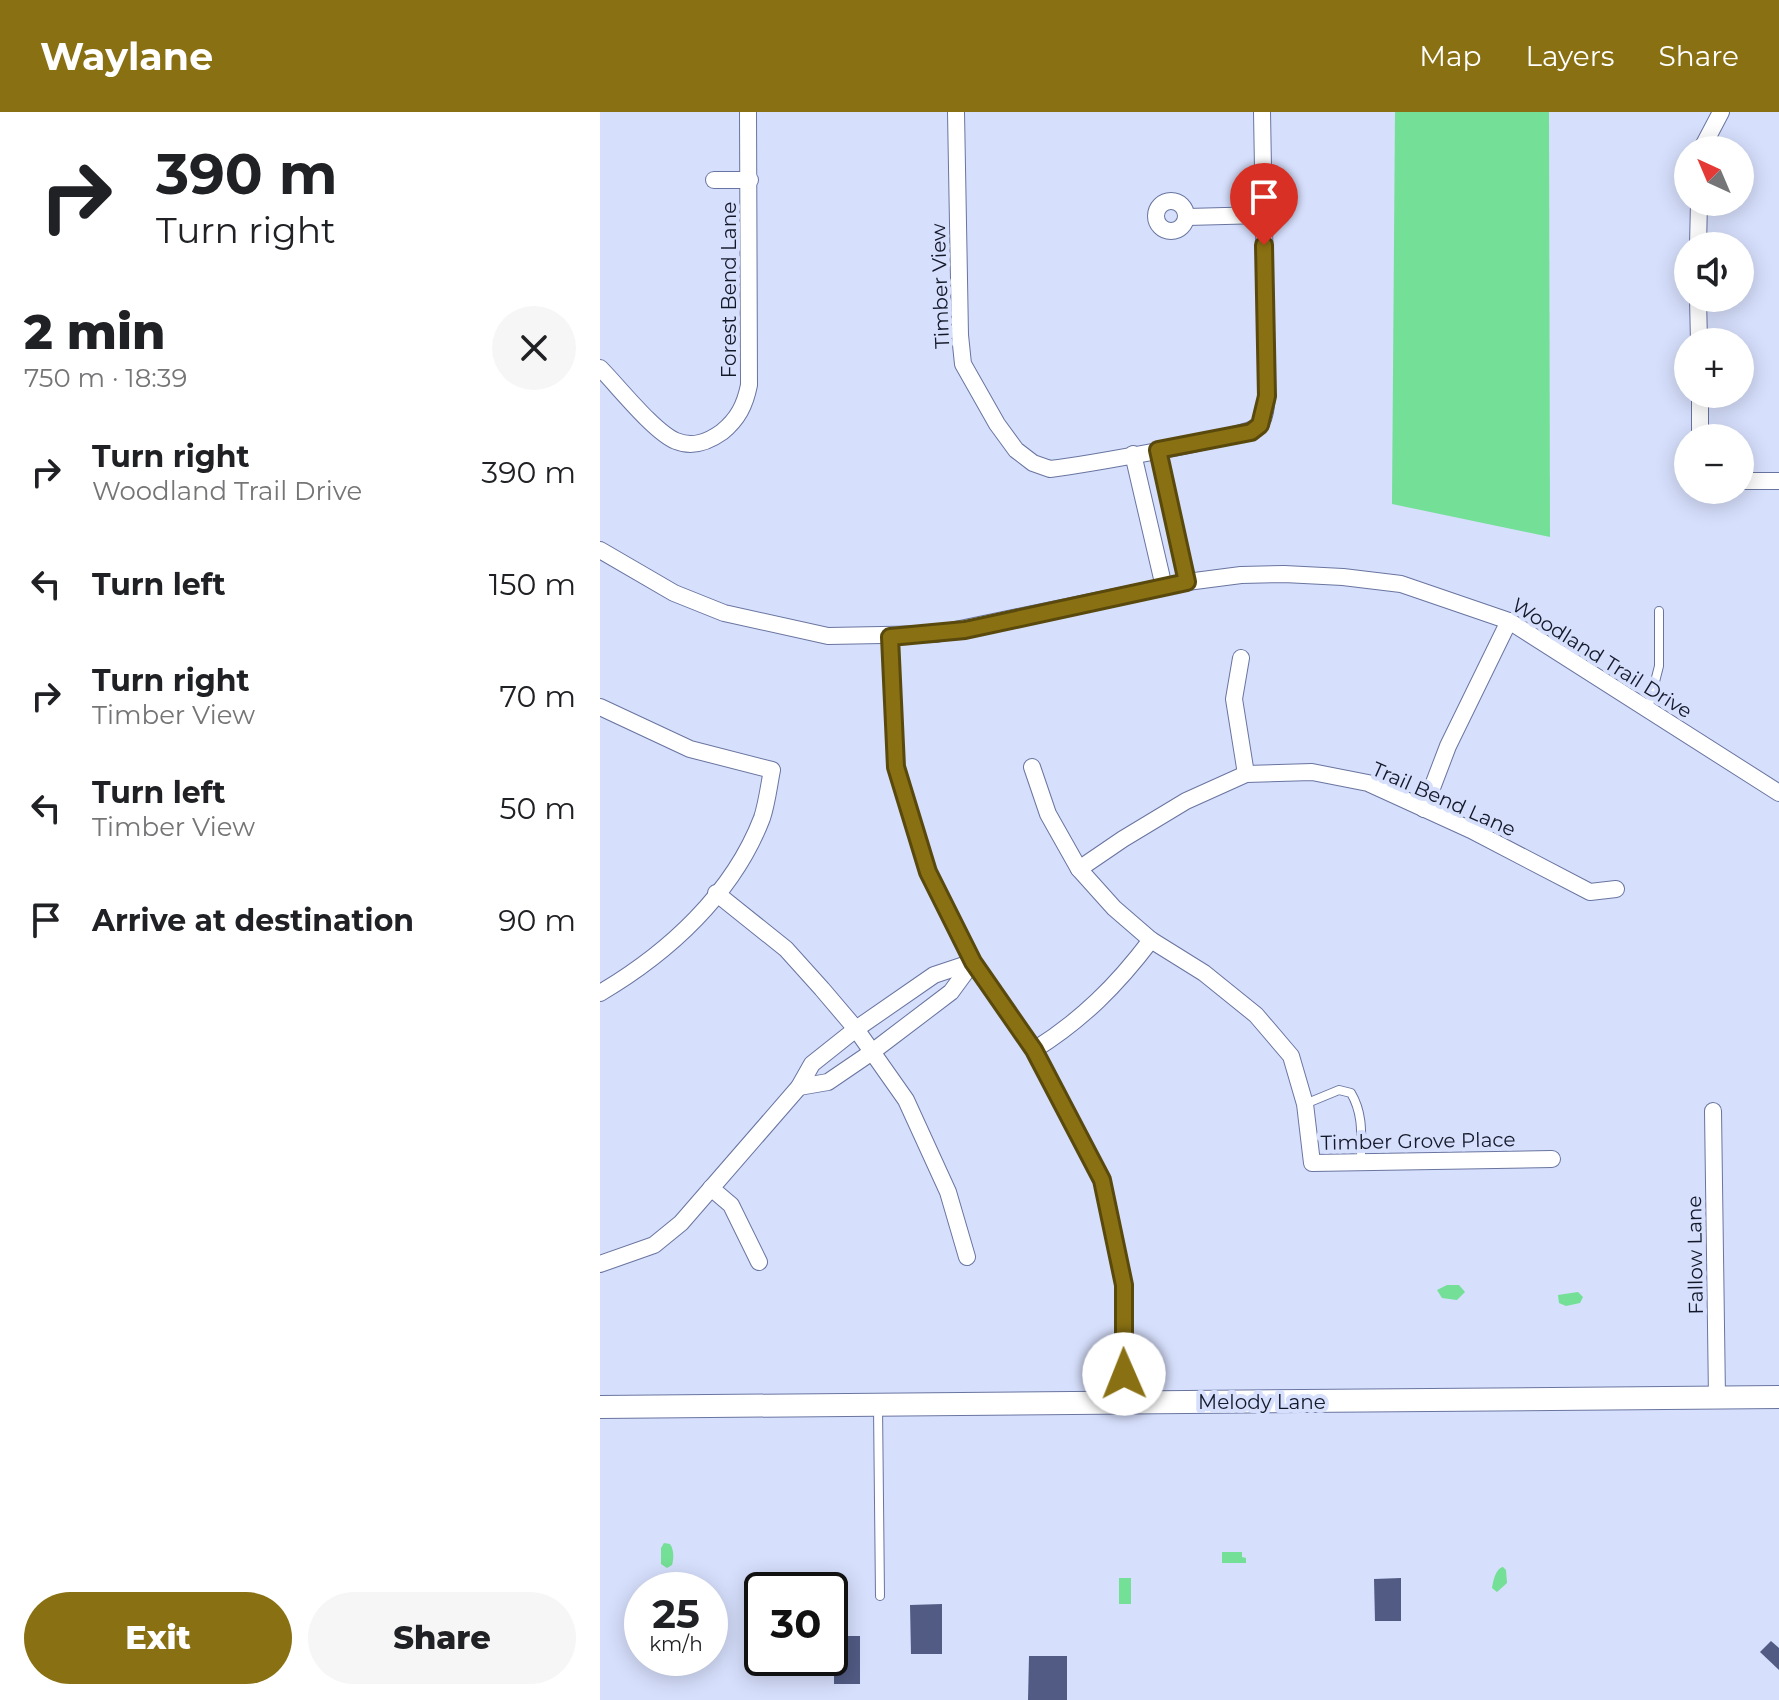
<!DOCTYPE html>
<meta charset="utf-8">
<style>
:root{--surface:#fff;--page:#f6f6f6;--text:#202124;--muted:#757577;--accent:#897012}
body{margin:0;font-family:Montserrat,sans-serif;background:var(--page);color:var(--text);height:100vh;display:flex;flex-direction:column;font-size:30px;white-space:nowrap}
*{box-sizing:border-box;margin:0}
p{font-size:26px;color:var(--muted)}
.icon{flex:none;width:44px;height:44px;fill:none;stroke:currentColor;stroke-width:2;stroke-linecap:round;stroke-linejoin:round}
.map{position:relative;flex:1;overflow:hidden}
.sheet{display:flex;flex-direction:column;background:var(--surface);width:600px}
.sheet>*{flex:none}
.top-card{background:#fff;color:var(--text);overflow:hidden}
.needle{width:52px;rotate:316deg}
.fabs{position:absolute;left:1074px;top:24px;display:grid;gap:16px}
.fabs a{display:grid;place-items:center;width:80px;height:80px;border-radius:50%;background:var(--surface);box-shadow:0 4px 20px #0003;font-size:40px}
.speed{position:absolute;left:24px;top:1460px;display:flex;gap:16px;font-size:40px;font-weight:700;text-align:center}
.speed>*{display:grid;place-content:center;width:104px;height:104px;border-radius:50%;background:var(--surface);box-shadow:0 4px 20px #0003;line-height:1}
.speed small{font-size:20px;font-weight:400}
.speed .limit{border:4px solid #111;border-radius:12px;background:#fff;color:#111}
.pin{position:absolute;display:grid;place-items:center;width:68px;height:68px;color:#fff;margin:-82px -34px;border-radius:50% 50% 50% 0;rotate:-45deg;box-shadow:0 0 8px #0007}
.pin .icon{rotate:45deg}
.me{position:absolute;width:88px;margin:-44px;rotate:359deg;stroke-linejoin:round;filter:drop-shadow(0 0 6px #0008)}
.turn{display:flex;align-items:center;gap:28px;height:168px;padding:0 24px;font-size:36px}
.turn .icon{width:104px;height:104px;stroke-width:2.5}
.turn b{display:block;font-size:56px;line-height:68px}
.round{display:grid;place-items:center;flex:none;width:84px;height:84px;border-radius:42px;background:var(--page)}
.head{display:flex;align-items:center;justify-content:space-between;height:136px;padding:0 24px}
h1{font-size:48px;font-weight:800;line-height:60px}
.button{display:flex;gap:16px;margin-top:auto;padding:16px 24px}
.button a{flex:1;height:92px;border-radius:48px;background:var(--accent);color:#fff;font-size:32px;font-weight:800;line-height:92px;text-align:center}
.button a+a{background:var(--page);color:var(--text)}
ul{padding:0;list-style:none}
li{display:flex;align-items:center;gap:24px;height:112px;padding:0 24px}
li div{flex:1}
li b{display:block;font-size:30px}
li em{font-style:normal}
header{display:flex;align-items:center;gap:48px;box-sizing:border-box;height:112px;padding:0 40px;background:var(--accent);color:#fff}
header strong{font-size:38px}
nav{display:flex;gap:44px;margin-inline-start:auto;font-size:28px}
main{display:flex;flex:1;min-height:0}
.map>svg:first-child{display:block}
.water{fill:#74df96}
.building{fill:#515b84}
.lines{fill:none;stroke-linecap:round;stroke-linejoin:round}
.lane-casing{stroke:#6975a0;stroke-width:10}
.street-casing{stroke:#6975a0;stroke-width:18}
.secondary-casing{stroke:#6975a0;stroke-width:24}
.lane{stroke:#fff;stroke-width:8}
.street{stroke:#fff;stroke-width:16}
.secondary{stroke:#fff;stroke-width:22}
.route-casing{stroke:#59490c;stroke-width:20}
.route{stroke:#897012;stroke-width:14}
.labels{text-anchor:middle;dominant-baseline:central;stroke-width:8;stroke-linejoin:round;paint-order:stroke}
.street-label{font-size:20px;fill:#14192a;stroke:#d6dffc}
</style>
<header>
<strong>Waylane</strong>
<nav><a>Map</a><a>Layers</a><a>Share</a></nav>
</header>
<main>
<section class="sheet">
<div class="top-card">
<div class="turn"><svg class="icon" aria-label="right" viewBox="0 0 24 24"><path d="M7 20v-9h11M14 6l5 5-5 5"/></svg><div><b>390 m</b>Turn right</div></div>
</div>
<div class="head"><div><h1>2 min</h1><p>750 m · 18:39</p></div><a class="round"><svg class="icon" aria-label="close" viewBox="0 0 24 24"><path d="M6 6l12 12M18 6L6 18"/></svg></a></div>
<ul>
<li><svg class="icon" aria-label="right" viewBox="0 0 24 24"><path d="M7 20v-9h11M14 6l5 5-5 5"/></svg><div><b>Turn right</b><p>Woodland Trail Drive</p></div><em>390 m</em></li>
<li><svg class="icon" aria-label="left" viewBox="0 0 24 24"><path d="M17 20v-9H6M10 6l-5 5 5 5"/></svg><div><b>Turn left</b></div><em>150 m</em></li>
<li><svg class="icon" aria-label="right" viewBox="0 0 24 24"><path d="M7 20v-9h11M14 6l5 5-5 5"/></svg><div><b>Turn right</b><p>Timber View</p></div><em>70 m</em></li>
<li><svg class="icon" aria-label="left" viewBox="0 0 24 24"><path d="M17 20v-9H6M10 6l-5 5 5 5"/></svg><div><b>Turn left</b><p>Timber View</p></div><em>50 m</em></li>
<li><svg class="icon" aria-label="arrive" viewBox="0 0 24 24"><path d="M6 21V4h12l-3 4 3 4H6"/></svg><div><b>Arrive at destination</b></div><em>90 m</em></li>
</ul>
<div class="button"><a>Exit</a><a>Share</a></div>
</section>
<div class="map">
<svg width="1179" height="1588" viewBox="0 0 1179 1588">
<rect width="100%" height="100%" fill="#d6dffc"/>
<g class="water">
<path d="M795 0H949L950 425 792 392Z"/>
<path d="M847 1173H859L865 1180 857 1188 842 1186 837 1178Z"/>
<path d="M978 1180 983 1185 980 1191 966 1194 959 1191 958 1183Z"/>
<path d="M64 1431 70 1432C74 1438 74 1446 72 1453L67 1456 61 1452V1436Z"/>
<path d="M622 1440H642V1445L646 1446V1451H622Z"/>
<path d="M903 1455 906 1458 907 1471 897 1480 892 1476C893 1469 896 1456 903 1455Z"/>
<rect x="519" y="1466" width="12" height="26"/>
</g>
<g class="building">
<path d="M801 1466V1509H775L774 1467Z"/>
<path d="M342 1492V1542H311L310 1493Z"/>
<rect x="234" y="1524" width="26" height="48"/>
<path d="M1171 1529 1179 1536V1558L1160 1540Z"/>
<path d="M429 1544H467V1588H428Z"/>
</g>
<g class="lines">
<g class="lane-casing">
<g id="lane">
<path d="M1048 597 1059 554V499"/>
<path d="M705 992 739 978 751 981C764 1003 761 1025 761 1050"/>
<path d="M278 1294 280 1484"/>
</g>
</g>
<g class="street-casing">
<g id="street">
<path d="M356 0 360 223 363 252 397 312 416 338 433 351 450 357C475 354 649 325 659 314 665 307 666 294 667 284L662 0"/>
<path d="M1101 38 1121 0"/>
<path d="M114 68H150"/>
<circle cx="571" cy="104" r="15"/>
<path d="M587 105 663 103"/>
<path d="M1098 134 1099 90"/>
<path d="M1098 186 1099 230"/>
<path d="M0 256C18 274 54 320 76 329 93 336 108 330 122 320 138 307 145 293 149 273L148 0"/>
<path d="M1100 326V282"/>
<path d="M558 338 587 470"/>
<path d="M533 342 564 475"/>
<path d="M1140 369H1179"/>
<path d="M0 438 74 481 124 501 228 524 336 522 587 470 641 463 684 462 743 465 801 472 909 509 1179 681"/>
<path d="M290 525 296 655 328 760 373 850 434 938 502 1068 524 1173 525 1291"/>
<path d="M641 546 634 587 646 662"/>
<path d="M0 595 90 637 172 658C169 673 167 691 162 706 133 782 68 841 0 881"/>
<path d="M432 655 448 702 479 757 514 796 551 828 604 861 656 903 691 944 705 992 712 1051 952 1047"/>
<path d="M824 697 848 634 909 509"/>
<path d="M479 757 523 727 586 689 646 662 712 660 768 671 871 718 990 780 1016 777"/>
<path d="M116 781 186 837 222 877 256 917 306 988 348 1080 367 1145"/>
<path d="M434 938C482 908 517 873 551 828"/>
<path d="M199 975 228 970 272 940 351 880 373 850"/>
<path d="M1113 999 1117 1286"/>
<path d="M111 1076 131 1093 159 1150"/>
<path d="M0 1152 54 1133 81 1111 199 975 212 952 256 917 334 863 373 850"/>
</g>
</g>
<g class="secondary-casing">
<path id="secondary" d="M0 1295 1179 1285"/>
</g>
<use href="#lane" class="lane"/>
<use href="#street" class="street"/>
<use href="#secondary" class="secondary"/>
</g>
<g class="lines">
<g class="route-casing">
<path id="route" d="M524 1262V1173L502 1068 434 938 373 850 328 760 296 655 290 525 365 518 587 470 558 338 651 320 660 313 667 284 664 133"/>
</g>
<use href="#route" class="route"/>
</g>
<g class="labels">
<g class="street-label">
<text transform="translate(340 174) rotate(-92)">Timber View</text>
<text transform="translate(129 178) rotate(-90)">Forest Bend Lane</text>
<text transform="translate(1002 546) rotate(32)">Woodland Trail Drive</text>
<text transform="translate(844 687) rotate(24)">Trail Bend Lane</text>
<text transform="translate(818 1029) rotate(-1)">Timber Grove Place</text>
<text transform="translate(1095 1143) rotate(-91)">Fallow Lane</text>
<text x="662" y="1290">Melody Lane</text>
</g>
</g>
</svg>
<div class="fabs">
<a><svg class="needle" viewBox="-14 -14 28 28"><path d="M0-13l5 13h-10z" fill="#e53935"/><path d="M0 13l5-13h-10z" fill="#757577"/></svg></a>
<a><svg class="icon" aria-label="sound" viewBox="0 0 24 24"><path d="M4 9h4l5-4v14l-5-4H4zM17 9q2 3 0 6"/></svg></a>
<a>+</a>
<a>−</a>
</div>
<div class="speed"><div>25<small>km/h</small></div><div class="limit">30</div></div>
<div class="pin" style="left:664px;top:133px;background:#d93025"><svg class="icon" aria-label="arrive" viewBox="0 0 24 24"><path d="M6 21V4h12l-3 4 3 4H6"/></svg></div>
<svg class="me" style="left:524px;top:1262px" viewBox="-20 -20 40 40"><circle r="19" fill="#fff"/><path d="M0-13L10 11 0 6-10 11z" fill="#897012"/></svg>
</div>
</main>
